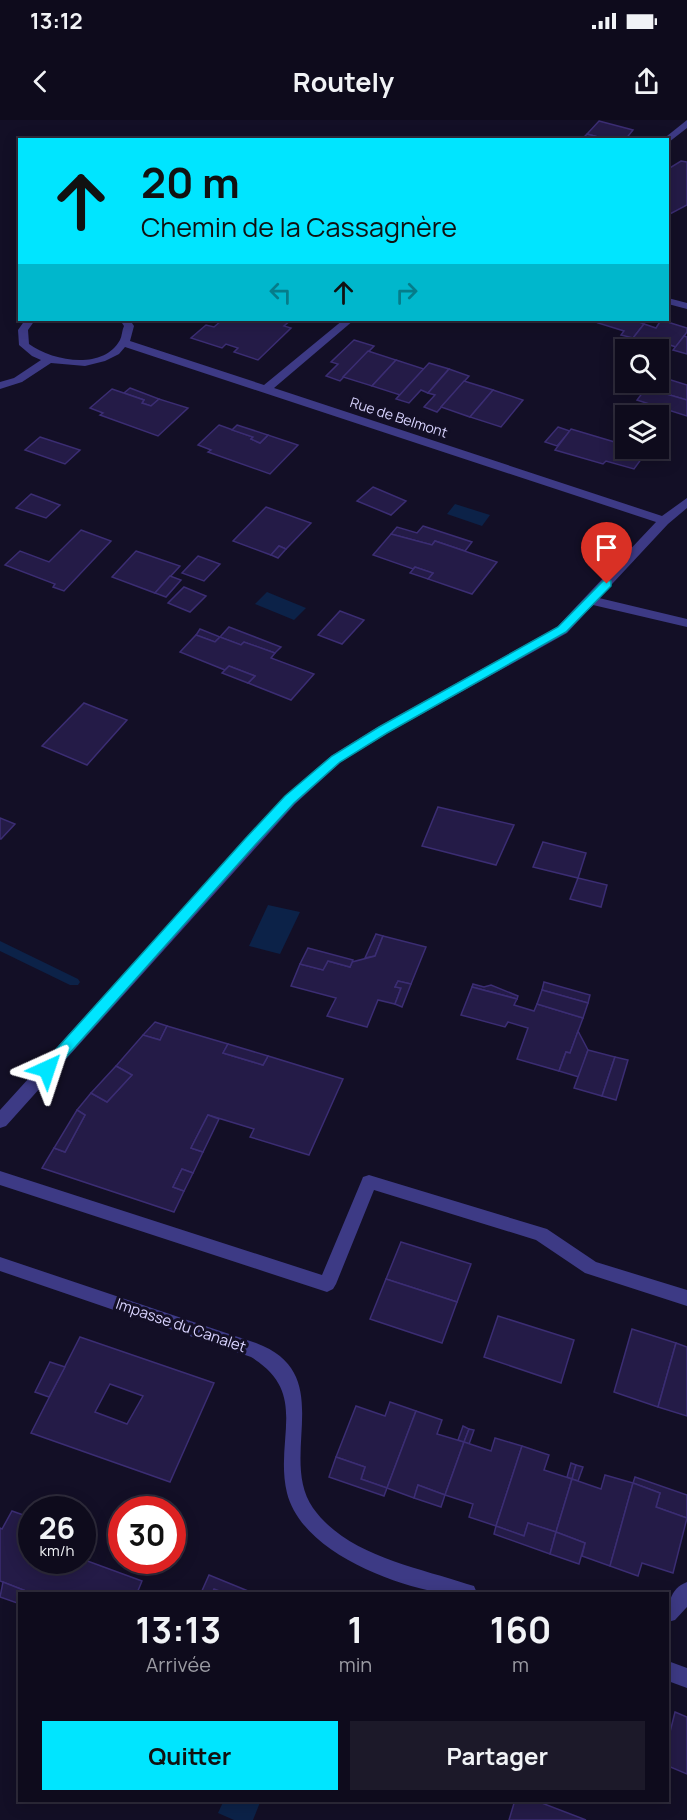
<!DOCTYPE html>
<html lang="fr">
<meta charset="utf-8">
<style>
:root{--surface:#0e0b1c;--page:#1c1929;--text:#f1f3f6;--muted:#9b9ba3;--line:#2e2b3b;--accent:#00e5ff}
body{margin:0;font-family:Manrope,sans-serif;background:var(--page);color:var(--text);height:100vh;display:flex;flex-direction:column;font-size:22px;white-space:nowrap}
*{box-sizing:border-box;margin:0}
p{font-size:20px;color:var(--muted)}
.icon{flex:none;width:33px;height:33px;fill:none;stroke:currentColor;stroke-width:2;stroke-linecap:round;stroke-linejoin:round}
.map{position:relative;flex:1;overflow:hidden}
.side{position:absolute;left:18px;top:1472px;width:651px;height:210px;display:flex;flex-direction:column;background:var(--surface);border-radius:0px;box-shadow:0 3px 15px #0003,0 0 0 2px var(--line)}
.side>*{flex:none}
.guide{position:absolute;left:18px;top:18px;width:651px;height:183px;border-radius:0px;box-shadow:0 3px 15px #0003,0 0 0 2px var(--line);background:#00e5ff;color:#111;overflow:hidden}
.fabs{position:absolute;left:615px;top:219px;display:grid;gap:12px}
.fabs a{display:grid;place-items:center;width:54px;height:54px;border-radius:0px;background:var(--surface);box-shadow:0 3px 15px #0003,0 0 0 2px var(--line);font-size:30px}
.speed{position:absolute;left:18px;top:1376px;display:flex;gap:12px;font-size:30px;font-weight:700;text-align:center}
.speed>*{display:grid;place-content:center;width:78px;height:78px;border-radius:50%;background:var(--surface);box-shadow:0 3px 15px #0003,0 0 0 2px var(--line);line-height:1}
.speed small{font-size:15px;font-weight:400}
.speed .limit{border:9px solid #d22;background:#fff;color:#111}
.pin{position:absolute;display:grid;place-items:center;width:51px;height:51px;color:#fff;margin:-62px -26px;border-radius:50% 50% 50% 0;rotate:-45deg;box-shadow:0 0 6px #0007}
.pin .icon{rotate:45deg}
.me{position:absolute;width:66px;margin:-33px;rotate:42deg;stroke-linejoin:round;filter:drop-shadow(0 0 4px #0008)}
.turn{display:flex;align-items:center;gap:21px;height:126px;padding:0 24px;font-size:27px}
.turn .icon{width:78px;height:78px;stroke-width:2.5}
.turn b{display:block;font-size:42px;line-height:51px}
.lanes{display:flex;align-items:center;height:57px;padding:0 24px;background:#0003;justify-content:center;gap:30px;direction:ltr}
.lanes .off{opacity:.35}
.eta{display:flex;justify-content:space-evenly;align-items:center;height:102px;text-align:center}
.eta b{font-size:36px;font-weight:700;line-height:42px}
.button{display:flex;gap:12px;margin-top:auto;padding:12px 24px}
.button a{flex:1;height:69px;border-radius:0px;background:var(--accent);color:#111;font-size:24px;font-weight:700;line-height:69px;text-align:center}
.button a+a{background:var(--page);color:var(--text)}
.status{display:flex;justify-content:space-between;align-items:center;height:42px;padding:0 30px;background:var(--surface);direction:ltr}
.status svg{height:16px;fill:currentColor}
header{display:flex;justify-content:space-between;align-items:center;height:78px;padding:0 24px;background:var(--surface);font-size:27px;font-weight:700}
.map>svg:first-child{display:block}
.water{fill:#0c2248}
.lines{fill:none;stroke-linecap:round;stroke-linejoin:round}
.stream{fill:#0c2248;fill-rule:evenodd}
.building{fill:#241b47;stroke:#3b2d73;stroke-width:1.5;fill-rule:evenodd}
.minor{fill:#3d3a85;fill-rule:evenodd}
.route{fill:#00e5ff;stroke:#0095a6;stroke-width:1.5}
.labels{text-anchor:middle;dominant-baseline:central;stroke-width:6;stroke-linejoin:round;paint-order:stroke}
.far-street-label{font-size:14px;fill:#d9d4ff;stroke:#130f26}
.street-label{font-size:15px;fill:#d9d4ff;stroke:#130f26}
</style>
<div class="status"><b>13:12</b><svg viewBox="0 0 49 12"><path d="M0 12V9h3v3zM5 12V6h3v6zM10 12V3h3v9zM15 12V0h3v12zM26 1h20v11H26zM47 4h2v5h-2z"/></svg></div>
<header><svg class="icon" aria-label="back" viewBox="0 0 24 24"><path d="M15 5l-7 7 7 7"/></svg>Routely<svg class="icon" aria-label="share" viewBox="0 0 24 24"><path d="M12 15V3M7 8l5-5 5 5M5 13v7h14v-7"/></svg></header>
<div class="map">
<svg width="687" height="1700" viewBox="0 0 687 1700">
<rect width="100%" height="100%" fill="#130f26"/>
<g class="water">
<path d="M455 384 490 395 482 406 447 394Z"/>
<path d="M267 472 306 488 294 500 255 484Z"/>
<path d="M268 785 300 792 280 834 249 826Z"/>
<path d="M224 1680H261L253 1700H234L218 1693Z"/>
</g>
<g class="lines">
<path class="stream" d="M0 821 78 859 80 862 78 865H70L0 831Z"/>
</g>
<g class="building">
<path d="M599 1 633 10 625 20H609L587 14Z"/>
<path d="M587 14 609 20H581Z"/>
<path d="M681 41 687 42V85L668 95V49Z"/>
<path d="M222 200H291L284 206 291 208 258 240 234 232 238 228 226 224 222 228 191 218 206 205 214 207Z"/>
<path d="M601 200H634L644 204 633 218 621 215 624 211 598 203Z"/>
<path d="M661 200 687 208V212L676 227 649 218 646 222 633 218 644 204 656 208Z"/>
<path d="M684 216 687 217V234L673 230Z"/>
<path d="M354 220 374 226 340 261 326 256 338 244 331 242Z"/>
<path d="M368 231 396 240 372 266 343 257Z"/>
<path d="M396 240 424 249 400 275 372 266Z"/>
<path d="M429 243 449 249 428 273 421 270 409 283 396 279Z"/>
<path d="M449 249 469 256 437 292 424 287 435 275 428 273Z"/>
<path d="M658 256 687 265V280L646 268 650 262H658Z"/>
<path d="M464 261 493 270 470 297 441 287Z"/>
<path d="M130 268 159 279 151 286 142 283 144 280 124 273Z"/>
<path d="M646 268 687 280V296L637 280Z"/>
<path d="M112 269 144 280 142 283 151 286 159 279 188 288 158 316 100 295 103 293 90 288Z"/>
<path d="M493 270 523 280 501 307 470 297Z"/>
<path d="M219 305 253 317 251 319 260 323 268 315 298 325 270 354 208 332 211 330 198 325Z"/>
<path d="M237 305 268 315 260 323 251 319 253 317 232 310Z"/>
<path d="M558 307 570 311 557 326 545 322Z"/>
<path d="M571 309 618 323 617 325 626 328 645 334 634 349 606 341 603 344 555 330Z"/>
<path d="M40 317 80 330 65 344 25 330Z"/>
<path d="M373 367 406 381 391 395 357 381Z"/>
<path d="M31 374 60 385 46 398 16 388Z"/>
<path d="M266 387 311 403 286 429 279 426 271 435 233 421Z"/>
<path d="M423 406 472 422 465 431 435 421 432 425 391 414 397 407 417 413Z"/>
<path d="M81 410 111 421 64 471 53 467 55 464 5 445 20 431 49 442Z"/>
<path d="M391 414 432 425 435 421 497 442 472 474 428 459 433 453 415 447 413 449 373 435Z"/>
<path d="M279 426 286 429 278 438 271 435Z"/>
<path d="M136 431 180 446 155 473 112 457Z"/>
<path d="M198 436 220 444 204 461 182 453Z"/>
<path d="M415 447 433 453 428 459 410 453Z"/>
<path d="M170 456 181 460 166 477 155 473Z"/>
<path d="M184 467 206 476 190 492 168 483Z"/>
<path d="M340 491 364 500 342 524 318 515Z"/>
<path d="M229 507 281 527 275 533 244 522 241 525 220 517Z"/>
<path d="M200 509 220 517 215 522 196 515Z"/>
<path d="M196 515 215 522 220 517 241 525 244 522 275 533 271 538 314 554 291 580 248 563 255 556 229 546 225 550 180 532Z"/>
<path d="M229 546 255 556 248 563 222 553Z"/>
<path d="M84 583 127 600 87 645 42 626Z"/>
<path d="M438 687 514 705 496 745 422 726Z"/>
<path d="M0 698 15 704 1 719H0Z"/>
<path d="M543 722 586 733 578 758 533 747Z"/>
<path d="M578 758 607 765 601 787 570 779Z"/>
<path d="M376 814 383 816 375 836 365 838Z"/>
<path d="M383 816 426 827 411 864 398 861 395 867 401 868 395 884 378 880 367 907 327 896 336 878 291 866 300 844 323 850 328 841 350 847 352 842 375 836Z"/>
<path d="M308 828 353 840 350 847 328 841 323 850 300 844Z"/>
<path d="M398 861 411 864 402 887 395 884 401 868 395 867Z"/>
<path d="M544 862 590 875 588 883 542 870Z"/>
<path d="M473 864 484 867 491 865 518 876 517 879 472 867Z"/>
<path d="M472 867 517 879 514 885 534 891 537 884 583 898 570 933 566 932 559 951 517 939 528 908 508 902 505 907 461 895Z"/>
<path d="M542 870 588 883 583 898 537 884Z"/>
<path d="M155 902 167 906 160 920 143 915Z"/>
<path d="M167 906 228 924 223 933 263 945 268 936 343 959 309 1035 250 1017 254 1009 208 995 191 1028 203 1032 193 1053 182 1049 173 1067 184 1071 174 1092 42 1048 54 1028 65 1032 85 995 77 990 91 973 107 982 132 955 116 946 143 915 160 920Z"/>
<path d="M578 911 588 930 579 957 559 951 566 932 570 933Z"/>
<path d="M228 924 268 936 263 945 223 933Z"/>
<path d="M588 930 615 937 602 976 574 968Z"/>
<path d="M615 937 628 940 616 980 602 976Z"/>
<path d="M116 946 132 955 107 982 91 973Z"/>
<path d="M77 990 85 995 65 1032 54 1028Z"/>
<path d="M208 995 219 999 203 1032 191 1028Z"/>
<path d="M182 1049 193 1053 184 1071 173 1067Z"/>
<path d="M401 1122 471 1144 457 1182 386 1159Z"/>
<path d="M386 1159 457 1182 442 1223 370 1199Z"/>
<path d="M498 1196 574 1220 561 1263 484 1237Z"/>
<path d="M632 1209 676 1223 658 1287 614 1272Z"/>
<path d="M80 1217 214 1263 170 1362 31 1313ZM110 1264 143 1276 127 1304 95 1292Z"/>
<path d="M676 1223 687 1227V1296L658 1287Z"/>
<path d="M50 1242 65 1247 49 1277 35 1272Z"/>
<path d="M390 1282 416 1291 387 1368 361 1359 365 1347 336 1337 356 1286 385 1296Z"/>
<path d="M416 1291 442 1300 437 1314 464 1322 445 1375 418 1365 414 1378 387 1368Z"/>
<path d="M463 1306 469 1309 464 1322 458 1320Z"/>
<path d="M469 1309 474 1310 469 1324 464 1322Z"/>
<path d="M495 1318 522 1326 496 1406 469 1397 473 1384 445 1375 464 1322 491 1331Z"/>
<path d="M522 1326 549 1335 544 1350 572 1359 556 1412 528 1403 524 1416 496 1406Z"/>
<path d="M336 1337 365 1347 361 1359 387 1368 384 1376 329 1357Z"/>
<path d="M571 1343 576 1345 572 1359 567 1357Z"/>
<path d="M576 1345 583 1347 578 1361 572 1359Z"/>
<path d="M605 1355 633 1363 610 1446 582 1436 585 1423 556 1412 572 1359 601 1369Z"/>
<path d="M635 1357 687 1375V1398L656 1387 660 1373 633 1363Z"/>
<path d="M633 1363 660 1373 656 1387 687 1398 673 1453 642 1443 638 1456 610 1446Z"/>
<path d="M418 1365 445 1375 441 1387 414 1378Z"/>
<path d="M12 1391 32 1398V1440L82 1439 142 1461 137 1473H31L0 1461V1408L2 1409Z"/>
<path d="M528 1403 556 1412 550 1434 494 1414 496 1406 524 1416Z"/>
<path d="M556 1412 585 1423 579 1444 550 1434Z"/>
<path d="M209 1455 253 1473H225L214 1469 212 1473H201Z"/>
<path d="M3 1462 31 1473H20V1484L0 1477Z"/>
<path d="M675 1592 687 1597V1654L668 1646V1620Z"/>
<path d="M515 1680H534L586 1700H509Z"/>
</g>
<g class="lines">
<g class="minor">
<path d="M687 0V8L669 22 668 20H662Z"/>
<path d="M668 178 687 183V189L668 184Z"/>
<path d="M25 200H35L28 210 29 224C52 241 103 251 120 220 122 216 122 210 124 206L120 200H130L134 206 130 221 264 265 343 200H354L274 268 662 396 687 378V388L668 404 599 478 687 499V507L593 485 567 513 388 613 341 642 295 684 6 1006 0 1008V990L285 676 331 636 378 607 557 507 656 402 125 227 119 234 105 241 85 246 51 243 22 262 0 269V262L14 258 41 240 32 236 19 225 18 210Z"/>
<path d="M0 1051 322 1155 361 1062 363 1057 369 1055 547 1109 596 1142 687 1170V1186L585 1153 536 1120 374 1070 336 1164 333 1169 327 1172 0 1065Z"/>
<path d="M0 1137 256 1223C339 1254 277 1336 313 1388 346 1435 416 1447 467 1464L474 1466 477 1473C464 1473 448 1475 436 1472 385 1462 301 1429 287 1373 274 1318 310 1273 251 1237L0 1151Z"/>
<path d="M687 1462V1487L675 1500 668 1502C668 1485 669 1469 687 1462Z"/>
<path d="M668 1541 687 1548V1568L668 1561Z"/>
</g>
</g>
<path class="route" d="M607 460 611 461V466L566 512 387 613 340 642 294 683 255 725 52 953H42L40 949 42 945 245 719 285 676 332 636 379 607 558 507 603 461Z"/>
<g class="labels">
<g class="far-street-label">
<text transform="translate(399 297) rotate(18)">Rue de Belmont</text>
</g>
<g class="street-label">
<text transform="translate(181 1205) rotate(19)">Impasse du Canalet</text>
</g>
</g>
</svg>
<div class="fabs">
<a><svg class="icon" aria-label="search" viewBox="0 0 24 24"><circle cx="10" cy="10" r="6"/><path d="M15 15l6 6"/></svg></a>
<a><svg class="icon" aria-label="layers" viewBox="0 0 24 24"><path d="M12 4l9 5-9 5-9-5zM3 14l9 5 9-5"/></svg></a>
</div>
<div class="speed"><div>26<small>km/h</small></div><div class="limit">30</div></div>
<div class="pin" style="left:607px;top:464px;background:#d93025"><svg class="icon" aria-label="arrive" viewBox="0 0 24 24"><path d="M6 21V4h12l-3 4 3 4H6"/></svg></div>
<svg class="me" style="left:47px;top:949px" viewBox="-20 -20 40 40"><path d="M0-17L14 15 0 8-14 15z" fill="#00e5ff" stroke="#fff" stroke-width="4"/></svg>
<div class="guide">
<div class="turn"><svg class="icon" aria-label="ahead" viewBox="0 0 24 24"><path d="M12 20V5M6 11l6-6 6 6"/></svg><div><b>20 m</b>Chemin de la Cassagnère</div></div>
<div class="lanes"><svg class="icon off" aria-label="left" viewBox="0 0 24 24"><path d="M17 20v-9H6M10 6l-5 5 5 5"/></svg><svg class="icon" aria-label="ahead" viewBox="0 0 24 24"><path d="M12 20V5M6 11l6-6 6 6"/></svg><svg class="icon off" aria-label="right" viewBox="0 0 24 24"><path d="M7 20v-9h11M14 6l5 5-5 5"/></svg></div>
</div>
<section class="side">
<div class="eta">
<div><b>13:13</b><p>Arrivée</p></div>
<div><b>1</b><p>min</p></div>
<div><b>160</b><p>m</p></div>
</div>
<div class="button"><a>Quitter</a><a>Partager</a></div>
</section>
</div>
